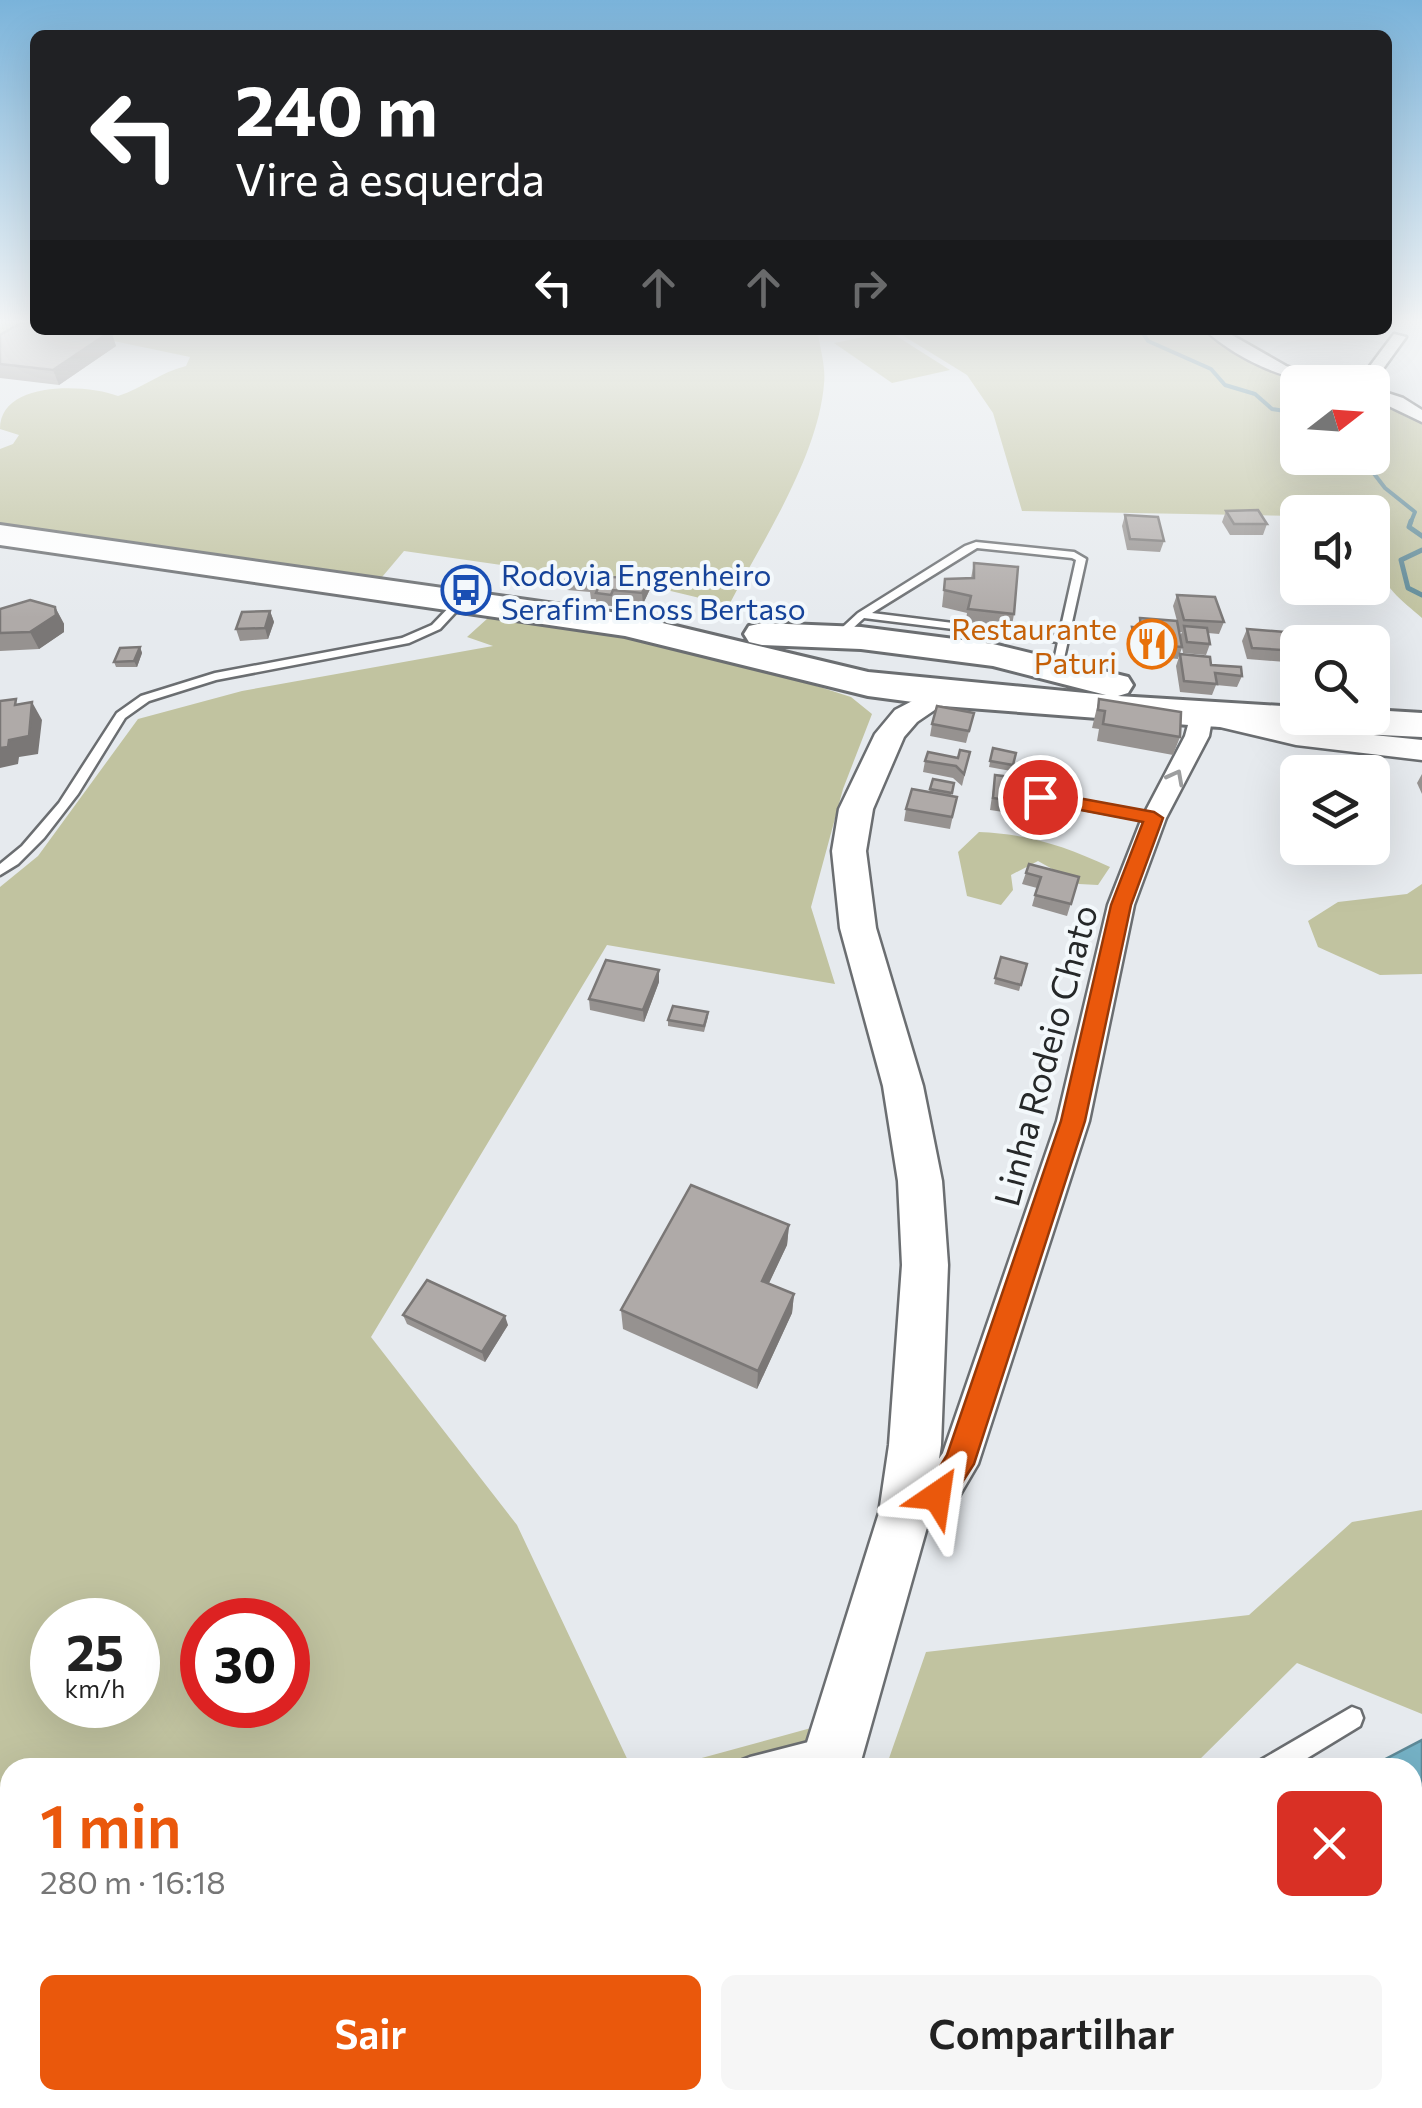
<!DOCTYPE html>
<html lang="pt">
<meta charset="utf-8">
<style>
:root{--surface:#fff;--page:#f6f6f6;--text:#222;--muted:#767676;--accent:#ea580c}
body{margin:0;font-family:Commissioner,sans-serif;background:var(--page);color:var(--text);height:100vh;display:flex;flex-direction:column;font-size:38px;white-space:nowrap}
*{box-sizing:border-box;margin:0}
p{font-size:32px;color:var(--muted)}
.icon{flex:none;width:55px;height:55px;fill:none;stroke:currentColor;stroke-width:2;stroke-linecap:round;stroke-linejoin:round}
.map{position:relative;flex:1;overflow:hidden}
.panel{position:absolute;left:0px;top:1758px;width:1422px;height:352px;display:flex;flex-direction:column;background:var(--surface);border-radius:30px 30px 0 0;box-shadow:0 10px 40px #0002}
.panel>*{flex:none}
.banner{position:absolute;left:30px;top:30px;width:1362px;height:305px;border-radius:15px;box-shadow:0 10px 40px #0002;background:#202124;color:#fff;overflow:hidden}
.needle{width:65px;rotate:73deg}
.tools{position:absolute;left:1280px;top:365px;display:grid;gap:20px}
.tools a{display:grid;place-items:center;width:110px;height:110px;border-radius:15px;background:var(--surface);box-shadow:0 10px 40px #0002;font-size:50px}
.speed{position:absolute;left:30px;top:1598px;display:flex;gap:20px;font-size:50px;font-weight:700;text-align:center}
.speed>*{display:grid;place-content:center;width:130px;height:130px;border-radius:50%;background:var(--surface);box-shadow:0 10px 40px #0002;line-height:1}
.speed small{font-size:25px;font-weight:400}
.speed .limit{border:15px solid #d22;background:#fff;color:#111}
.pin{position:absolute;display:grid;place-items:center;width:85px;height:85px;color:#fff;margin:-42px;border:5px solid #fff;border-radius:50%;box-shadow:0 2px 10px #0007}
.me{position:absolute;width:110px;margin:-55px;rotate:32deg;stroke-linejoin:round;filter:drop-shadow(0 0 8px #0008)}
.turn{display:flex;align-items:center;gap:35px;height:210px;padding:0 40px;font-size:45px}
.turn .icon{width:130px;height:130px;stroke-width:2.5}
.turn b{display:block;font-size:70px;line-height:85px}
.lanes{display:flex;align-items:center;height:95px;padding:0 40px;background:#0003;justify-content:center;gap:50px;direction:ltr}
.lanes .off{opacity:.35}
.round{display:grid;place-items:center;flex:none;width:105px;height:105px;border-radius:15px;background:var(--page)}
.overview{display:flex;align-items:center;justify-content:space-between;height:170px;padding:0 40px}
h1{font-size:60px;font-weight:600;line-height:75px;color:var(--accent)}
.primary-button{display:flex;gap:20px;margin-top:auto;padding:20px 40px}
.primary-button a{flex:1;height:115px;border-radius:15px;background:var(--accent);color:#fff;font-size:40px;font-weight:600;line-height:115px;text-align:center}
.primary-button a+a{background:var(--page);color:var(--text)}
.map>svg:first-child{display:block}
.green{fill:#c1c3a0;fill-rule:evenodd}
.water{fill:#75b2c6;stroke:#5d8997;stroke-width:2.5}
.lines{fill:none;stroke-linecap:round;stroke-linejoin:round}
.stream-far1{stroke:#5d8997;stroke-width:4}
.stream{stroke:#5d8997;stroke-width:5}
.lane-casing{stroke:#6b6e71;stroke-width:5}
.street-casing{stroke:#6b6e71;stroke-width:5}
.secondary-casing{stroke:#6b6e71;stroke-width:5}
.highway-casing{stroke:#6b6e71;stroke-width:6}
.lane{fill:#fff;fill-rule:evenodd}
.street{fill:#fff;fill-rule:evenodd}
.secondary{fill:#fff;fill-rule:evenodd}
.highway{fill:#fff;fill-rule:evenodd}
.wall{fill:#969290}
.shaded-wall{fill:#7a7776}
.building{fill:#afaaa8;stroke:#7a7776;stroke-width:2.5}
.oneway{stroke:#9d9e9f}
.route{fill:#ea580c;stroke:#983908;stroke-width:2.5}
.labels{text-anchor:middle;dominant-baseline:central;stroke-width:8;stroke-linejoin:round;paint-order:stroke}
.far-transit-label{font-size:30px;fill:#164399;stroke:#f3f8fb;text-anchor:start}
.far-food-label{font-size:30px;fill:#c56008;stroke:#f3f8fb;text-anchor:end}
.street-label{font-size:35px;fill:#262829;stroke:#f3f8fb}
</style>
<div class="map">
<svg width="1422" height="2108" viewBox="0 0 1422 2108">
<rect width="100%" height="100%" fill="#e6eaee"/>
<g class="green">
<path d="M0 323H35V330H817C820 347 826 367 824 384 818 457 763 540 729 605L654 587 404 551 377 583 0 526V449L13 444 19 435 0 429C0 380 87 384 118 396 143 388 161 372 186 366L190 357 109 340 0 339Z"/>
<path d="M894 330H1201L1277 373 1308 382H1298V458H1372L1373 397 1395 404 1422 423V618C1403 601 1380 586 1378 559 1376 544 1384 535 1381 518L1373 517 1372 512H1298L1297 516 1022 511 993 413 967 375Z"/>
<path d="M890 332 950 370 892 383 834 343Z"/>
<path d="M488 618 695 647 851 697 872 714 843 789 811 907 835 984 607 945 371 1337 517 1525 631 1767 10 1768V2100H675L672 2108H0V887L38 856 138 719 242 691 493 646 467 637ZM52 1620H138V1705H52ZM202 1620H288V1705H202Z"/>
<path d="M979 832C1028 834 1065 846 1110 867L1098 885 1079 884 1038 861 1011 875 1013 890 1001 905 967 896 958 852Z"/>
<path d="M1422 884V974L1380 975 1318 947 1308 921 1338 902 1407 894Z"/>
<path d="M1422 1510V1714L1297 1663 1192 1767H886L926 1652 1249 1615 1352 1522Z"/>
<path d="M811 1728 797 1767 665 1768Z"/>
<path d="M770 2100H1121L1120 2108H767Z"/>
</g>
<path class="water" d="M1422 1740V2108H1293L1292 2100H1412V1768L1370 1767Z"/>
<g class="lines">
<g class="stream-far1">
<path d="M1141 330 1148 341 1211 369 1225 385 1255 394 1272 409 1298 413"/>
<path d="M1362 458 1385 488 1415 512 1410 524"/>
</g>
<g class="stream">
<path d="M1411 521 1409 527 1422 536"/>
<path d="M1422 550 1401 560 1408 588 1422 595"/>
</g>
<g class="lane-casing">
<g id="lane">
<path d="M976 542 1074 552 1086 559 1061 672 1052 670 1058 642 864 618 841 639 832 637 858 613 965 546ZM977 548 1072 558 1076 560 1059 636 872 613Z"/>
<path d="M456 600 465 602 440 629 409 643 216 680 149 701 125 718 78 794 44 838 18 864 0 875V864L22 846 59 803 117 713 141 696 215 673 402 638 432 625Z"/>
<path d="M1040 793 1154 814 1160 818 1154 822 1036 800V794Z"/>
<path d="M1352 1707 1360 1710 1363 1718 1360 1726 1291 1768H1258L1261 1760Z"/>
<path d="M824 1738 832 1741 835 1749 832 1757C802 1769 771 1768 739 1768L742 1760 750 1757Z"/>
<path d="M10 1972V1996L0 2000V1976Z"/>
<path d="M1162 2100H1213V2108H1187V2105L1186 2108H1160Z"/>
</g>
</g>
<g class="street-casing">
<g id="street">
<path d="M1205 330H1223L1286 366 1334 382C1291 385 1237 359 1205 330Z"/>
<path d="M1394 334 1406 337 1372 384 1358 382Z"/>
<path d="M1372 388 1403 398 1422 410V422L1372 398Z"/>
<path d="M1202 707 1213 714 1209 736 1166 818 1134 905 1089 1121 978 1464 951 1510 905 1533 891 1527 885 1513 891 1499 923 1482 943 1453 1057 1121 1108 905 1142 818 1185 736 1191 714Z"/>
</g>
</g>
<g class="secondary-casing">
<g id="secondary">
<path d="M943 685 954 688 958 694 917 722 904 737 873 809 866 851 876 928 923 1086 942 1181 948 1265 941 1445 931 1513 859 1768H799L879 1513 889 1445 902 1265 898 1181 883 1086 840 928 832 851 839 809 875 734 895 710Z"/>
<path d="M1214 708 1296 727 1422 740V760L1296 745 1203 723 1199 717 1203 711Z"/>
<path d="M678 2100H748L745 2108H675Z"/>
</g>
</g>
<g class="highway-casing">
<path id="highway" d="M0 525 625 614 868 672 1106 695 993 666 861 649 762 645 749 642 744 634 749 626 762 623 861 627 993 644 1128 677 1133 685 1128 693 1118 696 1298 707V718H1372V710L1422 713V737L1202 726 943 706 868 696 625 636 0 545Z"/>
</g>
<use href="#lane" class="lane"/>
<use href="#street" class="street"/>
<use href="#secondary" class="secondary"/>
<use href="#highway" class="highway"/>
</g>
<g class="wall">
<path d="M111 331 116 346 59 385 0 378V335Z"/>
<path d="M1226 511 1267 524 1263 535H1230L1222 522Z"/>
<path d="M1125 515 1164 541 1160 552 1127 550 1122 526Z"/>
<path d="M974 563 1014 614 1011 631 965 626 967 613 942 607 945 579 971 578Z"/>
<path d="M566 579 650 589 643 604 614 601 612 606 597 605 596 599H591L590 592 567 590Z"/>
<path d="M1177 595 1224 622 1219 634 1208 633 1210 644 1206 655 1183 653 1182 648 1178 659 1139 655 1138 649 1130 648 1129 638 1132 627H1137L1140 618 1180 636 1182 632H1180L1173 606Z"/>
<path d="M55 607 64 624V632L39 649 0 651V609Z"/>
<path d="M270 611 274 622 268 639 240 641 236 629Z"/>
<path d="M1247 629 1298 642V663L1247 659 1242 641Z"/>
<path d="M140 647 142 653 137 667H116L114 662Z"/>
<path d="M1180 654 1242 676 1237 687 1216 685 1212 695 1180 692 1176 666Z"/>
<path d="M1099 699 1180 737 1173 755 1097 741 1099 729 1092 728Z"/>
<path d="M974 713 966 743 930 736 932 724Z"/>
<path d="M993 748 1016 753 1011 771 989 767Z"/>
<path d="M970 752 962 786 953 778 923 772 925 761 958 758Z"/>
<path d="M1422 774V794L1417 783Z"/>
<path d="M995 775 1026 803 1023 815 990 810Z"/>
<path d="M933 779 954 783 951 796 957 797 950 829 904 821 906 809 929 792Z"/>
<path d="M1029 864 1079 877 1067 916 1032 906 1037 888 1022 884Z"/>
<path d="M1001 957 1027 964 1019 991 994 984Z"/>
<path d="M659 982 644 1022 590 1010 589 999Z"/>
<path d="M708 1017 704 1032 668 1026V1020Z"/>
<path d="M789 1225 787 1245 769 1283 794 1294 792 1313 757 1389 623 1329 621 1310Z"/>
<path d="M403 1315 508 1325 485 1362 407 1324Z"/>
</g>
<g class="shaded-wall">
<path d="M111 331 116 346 59 385 53 370Z"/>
<path d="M649 578 650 589 643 604 642 593Z"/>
<path d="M55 607 64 624V632L39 649 30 632Z"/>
<path d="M270 611 274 622 268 639 265 628Z"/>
<path d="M140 647 142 653 137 667 134 661Z"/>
<path d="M32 702 42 720 38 754 19 757 18 764 0 768V748L9 740Z"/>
<path d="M659 970V982L644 1022 643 1010Z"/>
<path d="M789 1225 787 1245 761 1300 762 1281Z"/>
<path d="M794 1294 792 1313 757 1389 758 1371Z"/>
<path d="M505 1316 508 1325 485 1362 482 1352Z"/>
</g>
<g class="building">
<path d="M21 323H35V330H102L111 331 53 370 0 364V335Z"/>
<path d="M1258 510 1267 524H1234L1226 511Z"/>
<path d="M1125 515 1158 517 1164 541 1130 539Z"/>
<path d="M974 563 1018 567 1014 614 968 609 971 596 944 590 945 579 974 578Z"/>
<path d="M570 570 609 577 649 578 642 593 613 590 611 595 596 593 598 588 590 587 593 581 566 579Z"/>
<path d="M1177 595 1215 597 1224 622 1184 620Z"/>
<path d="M30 600 55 607 56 615 30 632 0 633V609Z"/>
<path d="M270 611 265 628 236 629 242 612Z"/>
<path d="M1140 618 1177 621 1182 647 1143 644 1142 638 1134 637 1132 627 1141 628Z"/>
<path d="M1184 626 1207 628 1210 644 1187 642Z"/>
<path d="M1247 629 1297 633 1300 642H1298V651L1252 648Z"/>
<path d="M140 647 134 661 114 662 120 648Z"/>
<path d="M1180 654 1210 657 1211 665 1241 667 1242 676 1215 673 1217 684 1184 681Z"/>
<path d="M16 699 15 705 32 702 29 736 9 740 8 747 0 748V701Z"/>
<path d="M1099 699 1181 712 1180 737 1103 724 1105 711 1098 710Z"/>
<path d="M937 706 974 713 969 731 932 724Z"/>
<path d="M993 748 1016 753 1013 765 990 761Z"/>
<path d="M960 750 970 752 964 774 956 766 925 761 928 752 958 758Z"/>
<path d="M995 775 1027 779 1026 803 993 798Z"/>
<path d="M933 779 954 783 952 793 930 789Z"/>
<path d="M912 789 957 797 952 817 906 809Z"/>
<path d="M1029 864 1079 877 1071 904 1035 895 1041 877 1026 873Z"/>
<path d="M1001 957 1027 964 1021 985 995 978Z"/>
<path d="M606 960 659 970 643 1010 589 999Z"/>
<path d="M673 1006 708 1012 704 1026 668 1020Z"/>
<path d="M691 1185 789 1225 762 1281 794 1294 758 1371 621 1310Z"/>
<path d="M427 1280 505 1316 482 1352 403 1315Z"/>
</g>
<defs><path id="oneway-chevron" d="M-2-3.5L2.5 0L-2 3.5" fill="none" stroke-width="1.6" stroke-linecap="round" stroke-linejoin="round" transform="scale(2.5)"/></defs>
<use class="oneway" href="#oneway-chevron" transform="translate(1176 777) rotate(-62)"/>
<linearGradient id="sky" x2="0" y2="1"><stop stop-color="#7ab3da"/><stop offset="0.52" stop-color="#f4f6f7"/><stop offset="1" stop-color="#f4f6f7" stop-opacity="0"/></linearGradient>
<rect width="1422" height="618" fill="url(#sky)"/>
<path class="route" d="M1040 791 1154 812 1163 818 1131 905 1085 1121 974 1464 947 1506 937 1510 926 1506 922 1496 947 1455 1061 1121 1111 905 1143 822 1034 801V793Z"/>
<defs>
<g id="bus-ring" transform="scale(2.5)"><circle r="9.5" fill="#f3f8fb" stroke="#1a4fb4" stroke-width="1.5"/><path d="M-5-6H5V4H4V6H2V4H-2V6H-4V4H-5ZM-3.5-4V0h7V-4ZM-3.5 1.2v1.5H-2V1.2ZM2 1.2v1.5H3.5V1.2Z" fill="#1a4fb4"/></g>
<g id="restaurant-ring" transform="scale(2.5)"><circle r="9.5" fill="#f3f8fb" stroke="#e8710a" stroke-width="1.5"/><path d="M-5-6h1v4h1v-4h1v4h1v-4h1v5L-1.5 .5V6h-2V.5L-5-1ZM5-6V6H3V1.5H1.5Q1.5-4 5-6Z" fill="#e8710a"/></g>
</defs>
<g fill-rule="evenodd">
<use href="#bus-ring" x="466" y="590"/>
<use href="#restaurant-ring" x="1152" y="644"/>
</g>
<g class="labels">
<g class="far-transit-label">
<text x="501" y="573">Rodovia Engenheiro<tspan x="501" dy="34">Serafim Enoss Bertaso</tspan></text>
</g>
<g class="far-food-label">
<text x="1117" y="627">Restaurante<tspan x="1117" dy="34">Paturi</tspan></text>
</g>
<g class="street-label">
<text transform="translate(1044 1055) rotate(-75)">Linha Rodeio Chato</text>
</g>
</g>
</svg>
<div class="tools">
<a><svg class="needle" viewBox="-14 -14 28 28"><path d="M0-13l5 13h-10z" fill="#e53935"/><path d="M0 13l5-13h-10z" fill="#767676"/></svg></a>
<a><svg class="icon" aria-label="sound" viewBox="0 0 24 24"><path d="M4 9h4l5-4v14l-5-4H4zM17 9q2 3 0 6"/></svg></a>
<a><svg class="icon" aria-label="search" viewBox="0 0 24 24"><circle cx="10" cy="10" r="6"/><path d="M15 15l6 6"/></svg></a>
<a><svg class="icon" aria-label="layers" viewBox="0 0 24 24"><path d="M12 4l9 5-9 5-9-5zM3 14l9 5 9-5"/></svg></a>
</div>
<div class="speed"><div>25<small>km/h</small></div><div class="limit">30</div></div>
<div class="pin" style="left:1040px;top:797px;background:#d93025"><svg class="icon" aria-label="arrive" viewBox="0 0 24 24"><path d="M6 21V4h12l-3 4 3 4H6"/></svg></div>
<svg class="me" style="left:937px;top:1496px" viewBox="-20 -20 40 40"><path d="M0-17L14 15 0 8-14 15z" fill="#ea580c" stroke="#fff" stroke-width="4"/></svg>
<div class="banner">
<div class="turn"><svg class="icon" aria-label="left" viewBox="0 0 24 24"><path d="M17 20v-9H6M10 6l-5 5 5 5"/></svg><div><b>240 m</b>Vire à esquerda</div></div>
<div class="lanes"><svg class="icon" aria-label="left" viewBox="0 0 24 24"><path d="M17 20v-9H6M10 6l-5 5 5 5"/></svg><svg class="icon off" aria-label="ahead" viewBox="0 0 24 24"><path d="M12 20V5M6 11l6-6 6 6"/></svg><svg class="icon off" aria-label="ahead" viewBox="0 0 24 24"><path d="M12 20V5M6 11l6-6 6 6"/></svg><svg class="icon off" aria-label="right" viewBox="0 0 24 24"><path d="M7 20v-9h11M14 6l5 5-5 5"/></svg></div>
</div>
<section class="panel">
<div class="overview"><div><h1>1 min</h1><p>280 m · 16:18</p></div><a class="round" style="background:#d93025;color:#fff"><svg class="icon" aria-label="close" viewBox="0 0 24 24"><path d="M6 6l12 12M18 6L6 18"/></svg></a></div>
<div class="primary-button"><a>Sair</a><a>Compartilhar</a></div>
</section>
</div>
